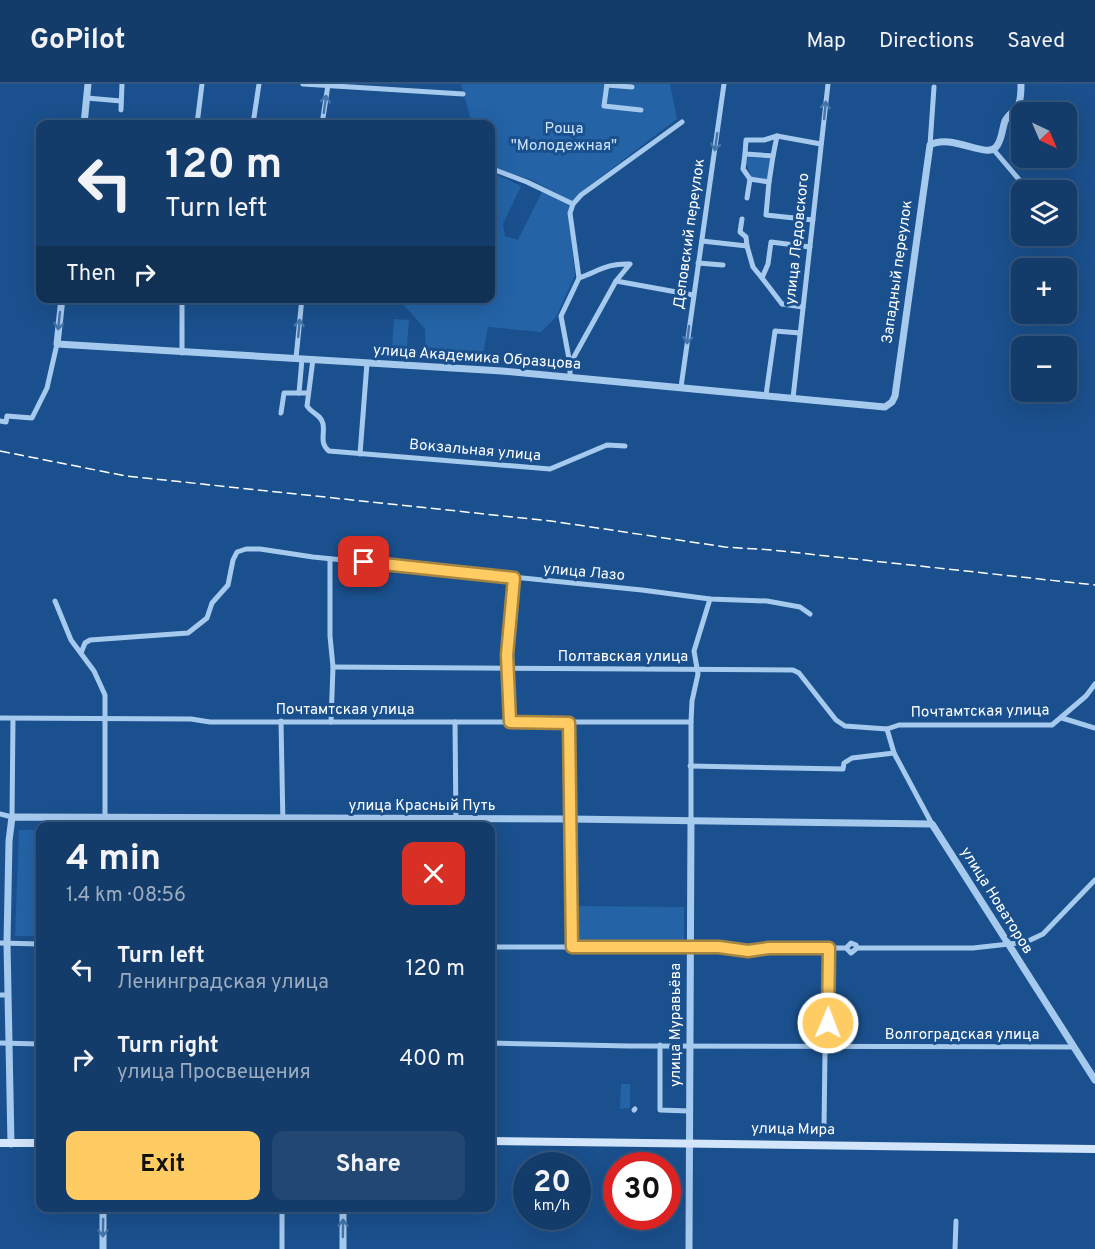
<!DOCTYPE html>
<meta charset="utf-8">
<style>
:root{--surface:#143c6a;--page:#214772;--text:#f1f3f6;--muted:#9dadc1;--line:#33567e;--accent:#ffcc63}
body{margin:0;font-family:Overpass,sans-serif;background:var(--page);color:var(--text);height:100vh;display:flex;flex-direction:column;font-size:22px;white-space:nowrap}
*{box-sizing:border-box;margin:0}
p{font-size:20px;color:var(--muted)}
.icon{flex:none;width:33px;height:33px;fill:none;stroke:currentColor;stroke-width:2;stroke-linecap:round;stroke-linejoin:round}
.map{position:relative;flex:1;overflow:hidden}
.drawer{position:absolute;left:36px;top:738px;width:459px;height:390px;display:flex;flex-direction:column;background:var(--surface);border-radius:12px;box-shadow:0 6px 24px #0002,0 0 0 2px var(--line)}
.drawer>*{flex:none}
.top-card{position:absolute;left:36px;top:36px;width:459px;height:183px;border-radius:12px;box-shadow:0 6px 24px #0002,0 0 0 2px var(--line);background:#143c6a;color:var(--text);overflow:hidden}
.needle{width:39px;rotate:136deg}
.controls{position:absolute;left:1011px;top:18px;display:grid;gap:12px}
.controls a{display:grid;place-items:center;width:66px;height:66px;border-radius:12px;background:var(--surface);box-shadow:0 6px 24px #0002,0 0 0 2px var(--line);font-size:30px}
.speed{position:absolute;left:513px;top:1068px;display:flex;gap:12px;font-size:30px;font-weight:700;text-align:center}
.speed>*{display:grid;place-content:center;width:78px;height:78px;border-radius:50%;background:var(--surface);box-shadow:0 6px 24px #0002,0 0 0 2px var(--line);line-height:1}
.speed small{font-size:15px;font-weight:400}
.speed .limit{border:9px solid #d22;background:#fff;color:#111}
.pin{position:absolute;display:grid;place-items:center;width:51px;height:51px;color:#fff;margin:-26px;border-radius:12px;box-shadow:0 3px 9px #0006}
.me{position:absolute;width:66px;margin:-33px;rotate:1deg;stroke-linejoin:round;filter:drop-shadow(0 0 4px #0008)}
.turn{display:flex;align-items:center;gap:21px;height:126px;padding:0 30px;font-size:27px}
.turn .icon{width:78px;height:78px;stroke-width:2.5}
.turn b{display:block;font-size:42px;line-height:51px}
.then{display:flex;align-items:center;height:57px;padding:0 30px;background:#0003;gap:12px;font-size:22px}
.round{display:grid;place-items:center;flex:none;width:63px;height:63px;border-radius:12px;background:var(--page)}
.summary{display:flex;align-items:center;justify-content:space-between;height:102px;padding:0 30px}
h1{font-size:36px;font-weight:700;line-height:45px}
.primary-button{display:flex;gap:12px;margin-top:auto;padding:12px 30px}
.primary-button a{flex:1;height:69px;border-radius:12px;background:var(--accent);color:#111;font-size:24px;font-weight:700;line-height:69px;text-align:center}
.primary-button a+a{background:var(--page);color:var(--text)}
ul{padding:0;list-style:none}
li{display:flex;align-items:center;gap:18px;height:90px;padding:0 30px}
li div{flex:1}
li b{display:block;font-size:22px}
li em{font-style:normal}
header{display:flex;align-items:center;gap:36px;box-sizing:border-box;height:84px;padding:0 30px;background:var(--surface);border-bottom:2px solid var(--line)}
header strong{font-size:28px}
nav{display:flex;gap:33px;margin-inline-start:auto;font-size:21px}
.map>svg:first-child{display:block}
.green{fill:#2363a6}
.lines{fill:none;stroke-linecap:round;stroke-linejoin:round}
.minor{stroke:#a6c9ee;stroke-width:5}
.tertiary{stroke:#a6c9ee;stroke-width:7}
.secondary{stroke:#d3e5fa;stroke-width:8}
.rail{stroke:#fff;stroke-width:1.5;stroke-dasharray:10 4.5;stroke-linecap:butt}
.oneway{stroke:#4474aa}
.route-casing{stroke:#a68540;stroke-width:15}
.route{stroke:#ffcc63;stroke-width:10}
.labels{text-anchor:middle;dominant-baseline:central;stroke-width:6;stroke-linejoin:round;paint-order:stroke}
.park-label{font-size:15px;fill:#cce3fa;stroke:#1a508d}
.street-label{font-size:15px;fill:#fff;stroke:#1a508d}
</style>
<header>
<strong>GoPilot</strong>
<nav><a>Map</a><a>Directions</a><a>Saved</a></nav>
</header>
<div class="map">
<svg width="1095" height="1165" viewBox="0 0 1095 1165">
<rect width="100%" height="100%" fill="#1a508d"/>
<g class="green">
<path d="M461 0H670L677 35 578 110 572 117 530 95 491 84 490 40H472Z"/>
<path d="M748 73 770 75 767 95 752 94 746 79Z"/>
<path d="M491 88 521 102 503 140 505 152 518 156 542 108 571 121 568 130 575 191 556 233 541 248 488 243 482 276 426 270 425 245 399 215 490 214Z"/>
<path d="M394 235 409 236 407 264 392 262Z"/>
<path d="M19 746H40V852H15Z"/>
<path d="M577 822 684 823V856H577Z"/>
<path d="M621 1000H630V1024L620 1025Z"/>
</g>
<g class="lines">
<g class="minor">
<path d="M303 0 463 10"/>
<path d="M607 0 604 22 641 26"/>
<path d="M607 1 632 3"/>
<path d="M87 14 121 17"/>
<path d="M121 26 122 0"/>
<path d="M197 40 202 0"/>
<path d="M253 40 259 0"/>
<path d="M322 40 328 1"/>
<path d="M777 52 821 60"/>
<path d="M930 61 934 3"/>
<path d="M993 65 1028 106"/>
<path d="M745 70 746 56H764L777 52 773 72"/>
<path d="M490 84 527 98 573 120"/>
<path d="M750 95 743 85 745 70 773 72 769 98"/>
<path d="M747 114 750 95 769 98 766 131 813 136"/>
<path d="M702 157 747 162 746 153 740 148 742 135"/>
<path d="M747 162 753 183 762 194 768 180 771 158 810 163"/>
<path d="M698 179 723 181"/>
<path d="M762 194 782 220 803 223"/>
<path d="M616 197 693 211"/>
<path d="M182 269V214"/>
<path d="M296 274 302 214"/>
<path d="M313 275 307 322C312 330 321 330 323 340 325 350 319 359 329 367L550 385 607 361 625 362"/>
<path d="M570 280 616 197 630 180C607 179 599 187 579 194L570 129 573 120 581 111 682 38"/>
<path d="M570 294V280L561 232 579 194"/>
<path d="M681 303 724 0"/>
<path d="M299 309 302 275"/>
<path d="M766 311 775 247 800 249"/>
<path d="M793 314 828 0"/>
<path d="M281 329 284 309H308"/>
<path d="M0 337 6 338 7 332 32 334 47 304 57 260"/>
<path d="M360 370 367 279"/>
<path d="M330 475V552L333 583 331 638"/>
<path d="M55 517 71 556 94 587 105 611V735"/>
<path d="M81 569 85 559 90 556 188 549 207 534 212 519 228 501 233 476 237 468 246 465H260L313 473 642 506 710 515 767 517 800 523 810 530"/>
<path d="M333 583 793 586 799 589 836 636 845 642 887 645 899 641H1052L1086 612 1095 600"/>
<path d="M0 634 191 635 210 638H691"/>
<path d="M1062 634 1095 644"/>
<path d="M281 637 283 742"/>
<path d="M455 638 456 742"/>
<path d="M509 638 507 571 514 494"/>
<path d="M569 639 572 863"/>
<path d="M887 645 894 669 932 740"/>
<path d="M690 682 843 685 844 679 852 674 894 669"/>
<path d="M0 730 12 733 13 635"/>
<path d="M691 736V638L692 617 698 590 694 567 710 515"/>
<path d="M0 859 40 860"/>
<path d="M490 863H719L749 867 769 864H846L851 869 857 864 856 861 851 859 846 864"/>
<path d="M857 864H973L1026 858 1043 850 1095 796"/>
<path d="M0 911H7"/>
<path d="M0 959 40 960"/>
<path d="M490 959 629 962 1074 963"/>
<path d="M660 961V1026L689 1027"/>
<path d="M634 1026 635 1025"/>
<path d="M824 1044 825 968 828 958 829 864"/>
<path d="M282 1124V1165"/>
<path d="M955 1165 956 1137"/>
</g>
<g class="tertiary">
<path d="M84 40 88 0"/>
<path d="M62 214 57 260 502 287 885 323 892 318 895 312 930 61C951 49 986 75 996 63 1002 57 1002 45 1005 37 1008 30 1017 26 1019 19 1021 14 1021 5 1021 0"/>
<path d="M11 1060 7 859 9 757 12 733 570 735 932 740 1095 996"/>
<path d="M103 1165V1124"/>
<path d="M343 1165V1124"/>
<path d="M689 1165 691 736"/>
</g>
<g class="secondary">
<path d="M490 1057 1095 1065"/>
<path d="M0 1059H40"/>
</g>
<path class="rail" d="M0 367 126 392 551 437 725 463 772 466 1095 501"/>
</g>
<defs><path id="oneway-shaft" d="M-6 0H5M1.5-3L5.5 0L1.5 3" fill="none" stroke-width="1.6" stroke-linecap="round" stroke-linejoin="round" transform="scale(1.5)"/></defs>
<g class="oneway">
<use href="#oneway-shaft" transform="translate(325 20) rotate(-82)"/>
<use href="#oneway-shaft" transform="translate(825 26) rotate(-84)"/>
<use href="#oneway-shaft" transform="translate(716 58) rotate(98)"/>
<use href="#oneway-shaft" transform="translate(59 237) rotate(96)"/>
<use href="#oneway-shaft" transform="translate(299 244) rotate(-85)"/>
<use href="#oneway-shaft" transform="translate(688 251) rotate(97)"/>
<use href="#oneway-shaft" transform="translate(103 1144) rotate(91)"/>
<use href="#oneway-shaft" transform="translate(343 1144) rotate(-89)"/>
</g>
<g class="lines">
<g class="route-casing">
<path id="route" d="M364 478 514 494 507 571 510 638 569 639 572 863H719L748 867 769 864H829L828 939"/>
</g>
<use href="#route" class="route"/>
</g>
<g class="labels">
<g class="park-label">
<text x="564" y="45">Роща<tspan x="564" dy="17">"Молодежная"</tspan></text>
</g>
<g class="street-label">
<text transform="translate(690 150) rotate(-82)">Деповский переулок</text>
<text transform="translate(798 155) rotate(-84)">улица Ледовского</text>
<text transform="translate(898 188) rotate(-82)">Западный переулок</text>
<text transform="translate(477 274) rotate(4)">улица Академика Образцова</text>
<text transform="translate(475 367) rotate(5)">Вокзальная улица</text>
<text transform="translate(584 489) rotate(5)">улица Лазо</text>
<text x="623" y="573">Полтавская улица</text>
<text x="345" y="626">Почтамтская улица</text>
<text transform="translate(980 628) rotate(-1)">Почтамтская улица</text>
<text x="422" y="722">улица Красный Путь</text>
<text transform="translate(996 817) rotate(58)">улица Новаторов</text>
<text transform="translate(676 941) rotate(-90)">улица Муравьёва</text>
<text x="962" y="951">Волгоградская улица</text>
<text transform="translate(793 1046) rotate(1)">улица Мира</text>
</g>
</g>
</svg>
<div class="controls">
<a><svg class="needle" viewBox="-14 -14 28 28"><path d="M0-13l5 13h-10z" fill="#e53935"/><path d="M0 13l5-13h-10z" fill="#9dadc1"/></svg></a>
<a><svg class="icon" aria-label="layers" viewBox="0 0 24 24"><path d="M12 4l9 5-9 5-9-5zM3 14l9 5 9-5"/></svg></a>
<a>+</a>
<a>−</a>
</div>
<div class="speed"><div>20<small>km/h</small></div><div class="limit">30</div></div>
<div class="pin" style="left:364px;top:478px;background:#d93025"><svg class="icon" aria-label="arrive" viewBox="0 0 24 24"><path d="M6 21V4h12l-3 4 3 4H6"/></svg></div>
<svg class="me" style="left:828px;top:939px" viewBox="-20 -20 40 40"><circle r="17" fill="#ffcc63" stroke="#fff" stroke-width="3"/><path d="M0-11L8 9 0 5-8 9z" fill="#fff"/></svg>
<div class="top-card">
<div class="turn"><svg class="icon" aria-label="left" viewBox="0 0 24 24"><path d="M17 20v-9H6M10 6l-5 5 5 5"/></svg><div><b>120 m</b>Turn left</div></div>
<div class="then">Then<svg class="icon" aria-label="right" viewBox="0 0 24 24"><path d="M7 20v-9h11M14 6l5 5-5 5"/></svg></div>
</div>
<section class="drawer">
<div class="summary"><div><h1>4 min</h1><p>1.4 km · 08:56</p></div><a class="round" style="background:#d93025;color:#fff"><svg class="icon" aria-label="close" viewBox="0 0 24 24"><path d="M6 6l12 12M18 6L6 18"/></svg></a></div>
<ul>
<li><svg class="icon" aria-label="left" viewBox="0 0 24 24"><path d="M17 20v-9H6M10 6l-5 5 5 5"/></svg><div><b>Turn left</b><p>Ленинградская улица</p></div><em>120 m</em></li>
<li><svg class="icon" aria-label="right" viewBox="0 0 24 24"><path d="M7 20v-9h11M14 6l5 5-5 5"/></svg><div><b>Turn right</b><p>улица Просвещения</p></div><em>400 m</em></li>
</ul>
<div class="primary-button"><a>Exit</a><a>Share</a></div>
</section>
</div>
